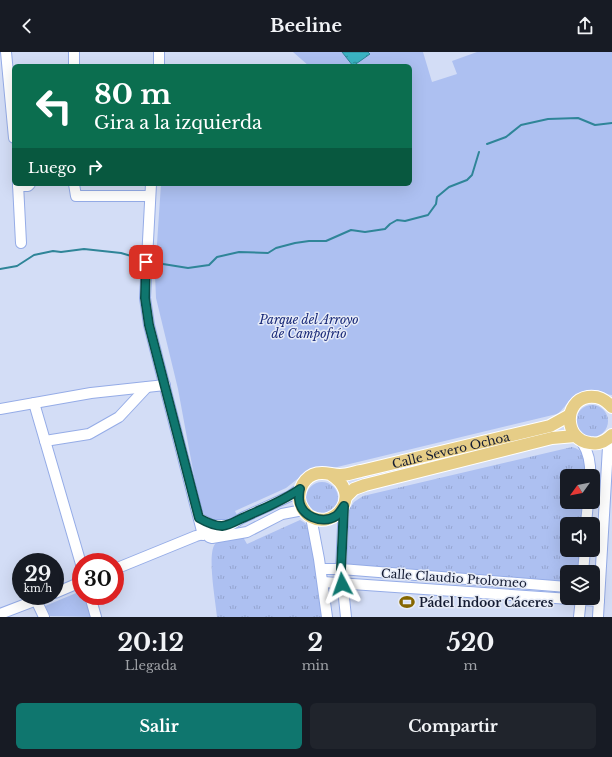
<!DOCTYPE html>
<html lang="es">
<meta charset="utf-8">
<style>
:root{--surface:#171b24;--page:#20242c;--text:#f1f3f6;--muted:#9ea1a6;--accent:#0f766e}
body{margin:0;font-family:"Libre Baskerville",serif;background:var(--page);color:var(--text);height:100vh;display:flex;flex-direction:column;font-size:15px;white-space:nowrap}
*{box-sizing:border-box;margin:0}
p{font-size:13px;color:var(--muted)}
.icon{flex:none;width:22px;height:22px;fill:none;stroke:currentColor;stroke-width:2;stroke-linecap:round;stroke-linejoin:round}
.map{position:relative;height:565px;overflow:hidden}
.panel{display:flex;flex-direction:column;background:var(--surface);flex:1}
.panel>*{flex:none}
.top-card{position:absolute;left:12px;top:12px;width:400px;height:122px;border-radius:6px;box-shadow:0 4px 16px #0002;background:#0b6e4f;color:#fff;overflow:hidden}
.needle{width:26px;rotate:237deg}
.tools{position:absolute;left:560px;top:417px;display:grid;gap:8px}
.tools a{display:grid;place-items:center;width:40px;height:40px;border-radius:6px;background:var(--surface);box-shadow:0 4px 16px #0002;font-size:20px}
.speed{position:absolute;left:12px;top:501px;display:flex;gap:8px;font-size:20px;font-weight:700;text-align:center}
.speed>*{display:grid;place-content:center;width:52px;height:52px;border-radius:50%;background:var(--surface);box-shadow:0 4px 16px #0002;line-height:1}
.speed small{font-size:10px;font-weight:400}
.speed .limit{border:6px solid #d22;background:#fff;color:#111}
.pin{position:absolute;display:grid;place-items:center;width:34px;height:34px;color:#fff;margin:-17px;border-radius:8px;box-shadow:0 2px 6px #0006}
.me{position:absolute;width:44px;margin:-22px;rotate:356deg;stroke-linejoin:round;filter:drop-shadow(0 0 3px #0008)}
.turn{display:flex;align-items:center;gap:14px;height:84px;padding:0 16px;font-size:18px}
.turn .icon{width:52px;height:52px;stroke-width:2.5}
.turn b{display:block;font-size:28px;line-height:34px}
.then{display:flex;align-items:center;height:38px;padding:0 16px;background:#0003;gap:8px;font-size:15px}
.eta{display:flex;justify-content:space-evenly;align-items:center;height:68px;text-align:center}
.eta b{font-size:24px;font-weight:700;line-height:28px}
.button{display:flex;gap:8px;margin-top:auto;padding:8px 16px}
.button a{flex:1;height:46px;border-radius:6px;background:var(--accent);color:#fff;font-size:16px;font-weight:700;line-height:46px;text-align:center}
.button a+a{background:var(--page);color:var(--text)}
header{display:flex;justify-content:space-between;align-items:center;height:52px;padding:0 16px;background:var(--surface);font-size:18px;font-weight:700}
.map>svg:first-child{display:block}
.grass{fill:url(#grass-tufts)}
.green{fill:#adc0f1}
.water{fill:url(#water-ripples);stroke:#2f8598}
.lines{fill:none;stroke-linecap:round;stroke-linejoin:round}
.stream{stroke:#2f8598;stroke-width:2}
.minor-casing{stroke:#95ace7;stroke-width:12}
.major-casing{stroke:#fff;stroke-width:14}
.minor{stroke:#fff;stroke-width:10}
.major{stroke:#e6cd87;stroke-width:12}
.route-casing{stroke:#0a4d48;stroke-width:10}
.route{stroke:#0f766e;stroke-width:7}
.labels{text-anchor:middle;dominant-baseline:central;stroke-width:3;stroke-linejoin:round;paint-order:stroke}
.park-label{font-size:12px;font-style:italic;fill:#182978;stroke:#e6ebf7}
.street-label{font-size:12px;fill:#141b32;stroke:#e6ebf7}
.poi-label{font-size:12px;font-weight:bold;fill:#141b32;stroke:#e6ebf7;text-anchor:start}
</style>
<header><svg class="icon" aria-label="back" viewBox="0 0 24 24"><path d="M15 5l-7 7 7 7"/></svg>Beeline<svg class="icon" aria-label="share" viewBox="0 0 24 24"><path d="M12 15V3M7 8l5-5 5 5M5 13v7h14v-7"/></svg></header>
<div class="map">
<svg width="612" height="565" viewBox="0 0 612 565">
<defs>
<pattern id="grass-tufts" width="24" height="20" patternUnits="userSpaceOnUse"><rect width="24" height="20" fill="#adc0f1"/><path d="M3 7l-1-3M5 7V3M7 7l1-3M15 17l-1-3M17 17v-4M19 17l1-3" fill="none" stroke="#94a4cf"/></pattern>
<pattern id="water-ripples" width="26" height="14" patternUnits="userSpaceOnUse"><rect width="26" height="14" fill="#3bb3c3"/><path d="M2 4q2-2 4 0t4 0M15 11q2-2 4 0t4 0" fill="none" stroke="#30919f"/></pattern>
</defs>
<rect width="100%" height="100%" fill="#d3ddf6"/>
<g class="grass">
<circle cx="592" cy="369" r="16"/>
<path d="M572 395C587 399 586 411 585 424H567V450H584L582 472H567V498H580L578 520H567V530L351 514 347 511 350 456 354 450 363 444Z"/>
<circle cx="322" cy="446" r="16"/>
<path d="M300 468 305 471 310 478 323 565H217C216 551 206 499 216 491 222 485 235 486 243 485L247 492Z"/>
</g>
<g class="green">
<path d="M293 0H423L432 30 457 22 452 9 477 0H612V343C607 343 604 340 600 339 591 336 577 340 570 348 566 352 563 358 557 362L333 416 310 417 286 436 235 459 238 465C228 470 211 472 203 460 201 458 200 454 199 451L178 337 156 246 155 222 161 132H410V14H309Z"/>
<path d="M81 539V544H87L93 565 50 564 45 554Z"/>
</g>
<path class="water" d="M342 0H368L370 2 353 14Z"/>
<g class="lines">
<g class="stream">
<path d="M487 92 506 85 521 73 548 67 578 66 595 73 612 71"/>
<path d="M152 206 163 212 188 216 209 213 217 205 239 200 268 201 276 196 295 191 309 189H326L351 178 365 180 385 177 390 172 397 168 405 169 428 163 436 152 437 145 449 135 467 128 472 123 479 100"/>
<path d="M0 217 17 214 34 203 53 199 61 200 84 197 121 201 138 206"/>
</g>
<g class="minor-casing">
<g id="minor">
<path d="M6 0 14 86"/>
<path d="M74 14V0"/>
<path d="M159 14V0"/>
<path d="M18 132 21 191"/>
<path d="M74 132 76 144H150"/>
<path d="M151 132 145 246 149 273 203 483"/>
<path d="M18 134H28L30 132"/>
<path d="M34 351 81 512"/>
<path d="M0 357 91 341 165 333"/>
<path d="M45 389 89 382 119 365 147 335"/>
<path d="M582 390C589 401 591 411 590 424"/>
<path d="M344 454 341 517 346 565"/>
<path d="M311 465 319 507 327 565"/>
<path d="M199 466 212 473H225"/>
<path d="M586 472 588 450"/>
<path d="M209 485 212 486 247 480 282 462 303 458"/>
<path d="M115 517 196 484 226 476 242 466 290 444 300 437"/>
<path d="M321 517H341L567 535"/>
<path d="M583 520 585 498"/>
<path d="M323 530 599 549"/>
<path d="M55 541 81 530"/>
<path d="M90 544 96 565"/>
<path d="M36 548 44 565"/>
<path d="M0 562 47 544"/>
<path d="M579 565 581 546"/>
<path d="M598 565 608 395 612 384"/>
</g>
</g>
<g class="major-casing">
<g id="major">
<path d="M612 355C604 347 599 344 588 345 563 349 564 388 590 391 592 391 597 392 599 391 603 390 609 386 612 383"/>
<path id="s1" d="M330 422C364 442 335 478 311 465 304 461 299 452 299 445 300 432 308 421 322 421 328 421 334 423 340 423 347 423 355 420 361 419L550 374 570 363"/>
<path d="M346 445 354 437 365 433 552 386 575 384"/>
</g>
</g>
<use href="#minor" class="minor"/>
<use href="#major" class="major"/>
</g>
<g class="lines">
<g class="route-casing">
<path id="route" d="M146 210 145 246 149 273 199 466C206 470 214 474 222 474 231 473 237 468 245 465 264 456 283 449 300 437 299 440 299 444 299 447 300 464 322 473 336 464 339 462 342 457 344 454L341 517 342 532"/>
</g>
<use href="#route" class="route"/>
</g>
<defs>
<g id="stadium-bare" transform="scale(1.2)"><path d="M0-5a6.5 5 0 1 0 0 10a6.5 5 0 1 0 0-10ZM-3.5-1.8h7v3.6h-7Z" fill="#856600" stroke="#e6ebf7" stroke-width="2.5" paint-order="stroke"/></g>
</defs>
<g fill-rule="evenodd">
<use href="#stadium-bare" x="407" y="550"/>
</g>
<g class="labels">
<g class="park-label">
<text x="309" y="267">Parque del Arroyo<tspan x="309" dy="14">de Campofrío</tspan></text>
</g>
<g class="street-label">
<text stroke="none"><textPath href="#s1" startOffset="269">Calle Severo Ochoa</textPath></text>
<text transform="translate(454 526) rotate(4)">Calle Claudio Ptolomeo</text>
</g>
<g class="poi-label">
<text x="419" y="550">Pádel Indoor Cáceres</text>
</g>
</g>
</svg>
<div class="tools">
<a><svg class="needle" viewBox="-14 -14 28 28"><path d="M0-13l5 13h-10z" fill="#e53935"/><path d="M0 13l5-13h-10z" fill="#9ea1a6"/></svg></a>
<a><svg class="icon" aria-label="sound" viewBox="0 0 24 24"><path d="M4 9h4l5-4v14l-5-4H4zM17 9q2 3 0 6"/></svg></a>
<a><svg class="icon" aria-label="layers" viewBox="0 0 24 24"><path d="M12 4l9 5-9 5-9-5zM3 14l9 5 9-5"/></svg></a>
</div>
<div class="speed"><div>29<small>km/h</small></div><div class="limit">30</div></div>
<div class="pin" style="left:146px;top:210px;background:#d93025"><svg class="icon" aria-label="arrive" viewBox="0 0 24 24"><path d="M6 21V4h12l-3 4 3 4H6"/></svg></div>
<svg class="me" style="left:342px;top:532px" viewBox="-20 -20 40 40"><path d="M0-17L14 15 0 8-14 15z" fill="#0f766e" stroke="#fff" stroke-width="4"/></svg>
<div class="top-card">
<div class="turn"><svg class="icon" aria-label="left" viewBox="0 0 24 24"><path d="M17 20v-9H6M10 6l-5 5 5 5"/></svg><div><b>80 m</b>Gira a la izquierda</div></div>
<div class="then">Luego<svg class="icon" aria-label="right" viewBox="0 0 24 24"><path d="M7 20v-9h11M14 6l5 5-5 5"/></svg></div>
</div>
</div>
<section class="panel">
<div class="eta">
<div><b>20:12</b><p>Llegada</p></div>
<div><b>2</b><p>min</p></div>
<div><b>520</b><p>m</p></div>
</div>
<div class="button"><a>Salir</a><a>Compartir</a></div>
</section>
